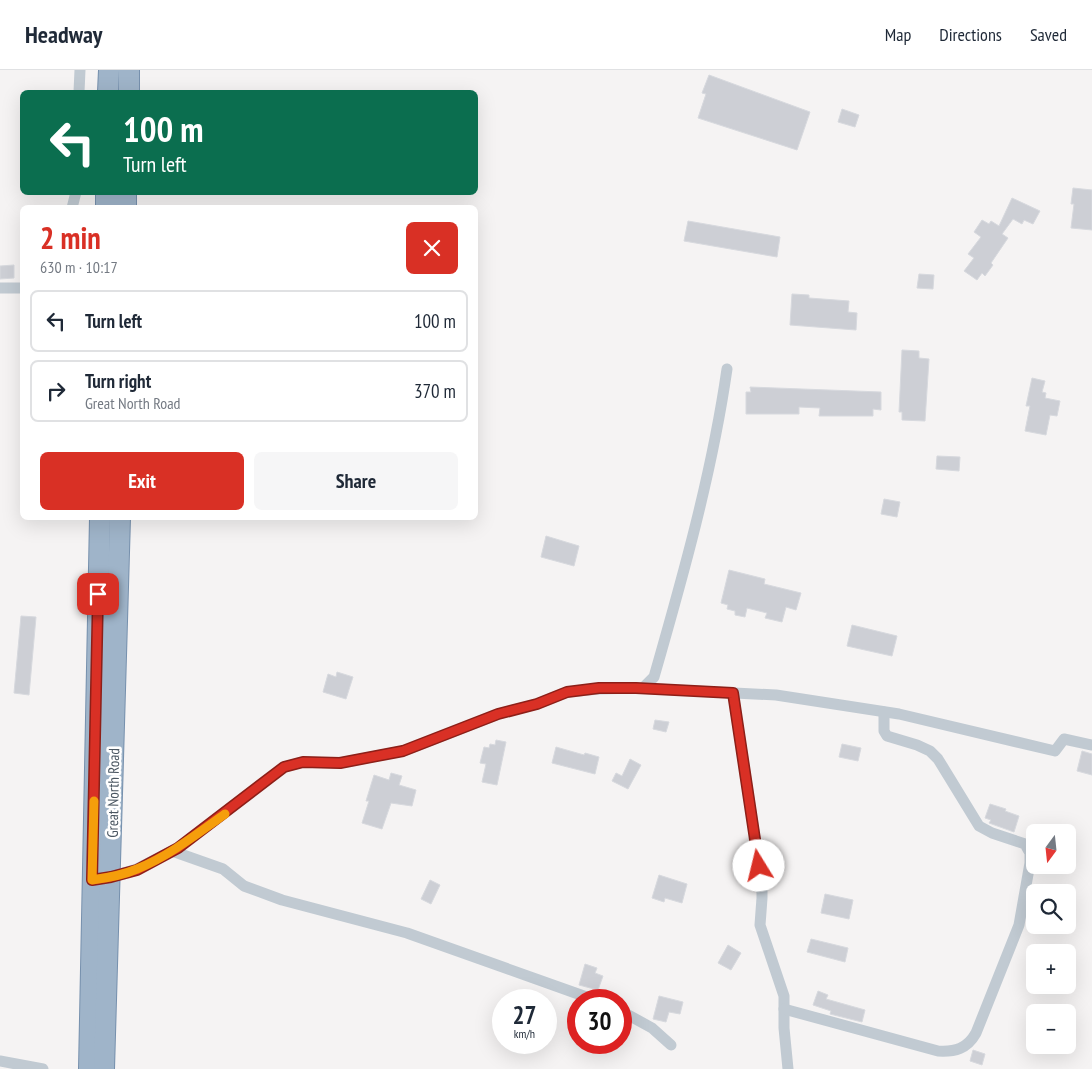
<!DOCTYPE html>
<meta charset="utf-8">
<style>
:root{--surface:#fff;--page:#f6f6f7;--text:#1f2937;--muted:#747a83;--line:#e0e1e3;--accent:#d93025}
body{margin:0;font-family:"PT Sans Narrow",sans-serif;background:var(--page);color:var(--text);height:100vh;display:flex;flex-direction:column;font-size:19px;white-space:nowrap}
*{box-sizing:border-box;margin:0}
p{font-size:16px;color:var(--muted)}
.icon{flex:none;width:28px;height:28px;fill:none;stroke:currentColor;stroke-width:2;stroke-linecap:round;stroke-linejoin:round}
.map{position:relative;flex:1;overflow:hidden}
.drawer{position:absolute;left:20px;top:135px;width:458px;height:315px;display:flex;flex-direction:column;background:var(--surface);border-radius:8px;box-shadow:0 5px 20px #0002}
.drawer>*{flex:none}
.guide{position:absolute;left:20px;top:20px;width:458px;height:105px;border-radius:8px;box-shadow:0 5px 20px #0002;background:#0b6e4f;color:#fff;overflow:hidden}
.needle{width:32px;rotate:195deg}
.controls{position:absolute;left:1026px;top:754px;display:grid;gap:10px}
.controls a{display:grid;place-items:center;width:50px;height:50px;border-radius:8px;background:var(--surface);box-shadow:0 5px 20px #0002;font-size:25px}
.speed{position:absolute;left:492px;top:919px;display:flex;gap:10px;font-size:25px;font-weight:700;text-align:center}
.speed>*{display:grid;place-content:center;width:65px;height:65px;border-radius:50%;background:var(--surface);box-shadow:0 5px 20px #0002;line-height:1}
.speed small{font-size:12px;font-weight:400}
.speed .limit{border:8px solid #d22;background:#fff;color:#111}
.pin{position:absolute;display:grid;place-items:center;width:42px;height:42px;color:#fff;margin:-21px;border-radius:10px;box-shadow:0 2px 8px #0006}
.me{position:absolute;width:55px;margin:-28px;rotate:351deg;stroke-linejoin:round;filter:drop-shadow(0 0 4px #0008)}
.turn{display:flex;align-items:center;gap:18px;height:105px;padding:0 20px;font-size:22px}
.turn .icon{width:65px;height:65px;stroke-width:2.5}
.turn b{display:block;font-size:35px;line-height:42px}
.round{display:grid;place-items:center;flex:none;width:52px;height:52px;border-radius:8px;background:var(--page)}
.headline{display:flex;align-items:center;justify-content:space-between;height:85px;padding:0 20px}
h1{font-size:30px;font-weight:700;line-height:38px;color:var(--accent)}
.primary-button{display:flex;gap:10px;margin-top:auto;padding:10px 20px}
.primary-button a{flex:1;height:58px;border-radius:8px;background:var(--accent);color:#fff;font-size:20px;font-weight:700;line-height:58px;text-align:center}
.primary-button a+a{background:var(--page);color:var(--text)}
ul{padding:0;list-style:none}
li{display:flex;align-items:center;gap:15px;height:62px;margin:0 10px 8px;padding:0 10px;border:2px solid var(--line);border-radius:8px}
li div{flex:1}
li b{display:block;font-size:19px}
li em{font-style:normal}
header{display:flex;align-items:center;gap:30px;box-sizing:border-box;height:70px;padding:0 25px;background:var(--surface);border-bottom:1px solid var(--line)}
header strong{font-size:24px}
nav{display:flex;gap:28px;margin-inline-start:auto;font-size:18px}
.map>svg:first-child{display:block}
.building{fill:#cdcfd5;stroke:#d7d9de}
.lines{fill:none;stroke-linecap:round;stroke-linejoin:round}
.trunk-casing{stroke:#7690ad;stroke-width:22}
.minor{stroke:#c1cad2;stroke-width:11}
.trunk{stroke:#9fb4c9;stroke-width:20}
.route-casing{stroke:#8d1f18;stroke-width:12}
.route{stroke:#d93025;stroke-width:9}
.slow{stroke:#f59e0b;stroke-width:9}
.labels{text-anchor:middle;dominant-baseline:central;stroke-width:5;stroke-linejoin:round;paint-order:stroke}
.street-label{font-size:15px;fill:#4a5661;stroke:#fff}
</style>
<header>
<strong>Headway</strong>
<nav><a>Map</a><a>Directions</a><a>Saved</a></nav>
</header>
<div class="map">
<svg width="1092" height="999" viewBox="0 0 1092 999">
<rect width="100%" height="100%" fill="#f5f3f3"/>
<g class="building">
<path d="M709 5 810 42 797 80 698 48 706 24 702 23Z"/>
<path d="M842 39 859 45 855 57 838 52Z"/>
<path d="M1073 118 1092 120V160L1071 158 1074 134H1071Z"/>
<path d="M1012 128 1040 141 1033 154 1024 150 1022 154 1013 149 1002 164 1008 168 991 193 993 195 985 206 982 203 977 210 964 201 974 188 968 184 981 167 974 162 982 150 989 154 991 151 999 156Z"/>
<path d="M688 151 780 167 777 187 684 171Z"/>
<path d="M14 195V208L0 209V196Z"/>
<path d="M919 204 934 205 933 219 917 218Z"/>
<path d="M792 224 809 225V228L849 231 848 242 857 243 856 260 790 255Z"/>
<path d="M902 280 919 281V288L929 289 925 351 902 350V342H899Z"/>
<path d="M1032 308 1045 311 1042 322 1046 323 1045 328 1060 331 1057 346 1050 345 1046 365 1025 361 1030 336H1026Z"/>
<path d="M750 317 881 322V340L873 339V346H819L820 338 799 337V344H746V322H751Z"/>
<path d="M937 386 960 387 959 401 936 399Z"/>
<path d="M884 429 900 432 897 447 881 444Z"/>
<path d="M546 466 579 476 574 496 541 487Z"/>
<path d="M729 500 765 509 764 514 801 523 796 540 786 537 782 552 765 548 767 543 747 538 745 547 735 545V541L727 539 728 535 721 533Z"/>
<path d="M21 546 36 547 29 625 14 623Z"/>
<path d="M852 555 897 566 892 586 847 576Z"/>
<path d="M337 602 353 607 346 629 323 622 328 604 336 607Z"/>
<path d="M655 650 669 652 666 662 653 659Z"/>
<path d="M496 670 506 672 497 715 482 712 486 694 480 693 484 677 489 678 490 674 495 675Z"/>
<path d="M842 674 861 678 858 691 839 687Z"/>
<path d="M556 677 584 685 585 683 599 687 595 704 552 693Z"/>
<path d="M1082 681 1092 684V705L1077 701Z"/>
<path d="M630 689 641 695 628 719 612 711 616 703 622 706Z"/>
<path d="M391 703 402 706 399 715 416 720 412 736 391 733 382 759 362 753 369 731H366L374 705 389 710Z"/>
<path d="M990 734 1006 739 1005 741 1019 746 1014 762 989 753 991 750 985 748Z"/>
<path d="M659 805 687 814 682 833 665 828 664 832 652 828Z"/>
<path d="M430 810 440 815 431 834 421 829Z"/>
<path d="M825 824 853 830 849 849 821 843Z"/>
<path d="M811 869 848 878 845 892 807 882Z"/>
<path d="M728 875 741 883 731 900 718 893Z"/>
<path d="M585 894 597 898 595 903 603 906 598 920 579 915Z"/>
<path d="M818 921 828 925 826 929 865 940 862 952 830 944 831 941 813 935Z"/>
<path d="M659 926 683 932 680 944 669 942 666 952 653 949Z"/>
<path d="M973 980 985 984 982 995 970 991Z"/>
</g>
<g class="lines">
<g class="trunk-casing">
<g id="trunk">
<path d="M108 22 109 0"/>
<path d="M129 22V0"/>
<path d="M106 138V122"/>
<path d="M126 138V122"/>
<path d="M89 999 100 448"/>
<path d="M104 999 120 448"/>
</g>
</g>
<g class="minor">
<path d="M79 22 80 0"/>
<path d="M72 138 76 122"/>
<path d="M0 218H22"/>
<path d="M643 618 654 607C683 506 712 403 727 299"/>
<path d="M733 623 762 815V828L760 855 784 926V958L788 999"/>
<path d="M172 781 223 799 244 816 282 830 407 863 595 930"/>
<path d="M107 808 137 799 178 778 284 697 303 692 340 693 403 681 498 644 537 634 567 622 599 619 636 618 776 625 899 644 1055 681 1064 669 1092 675"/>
<path d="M784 939 938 981C955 982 967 979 976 963L1019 855 1030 793V783L1025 774 992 763 979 756 938 689 930 681 917 675 887 666 884 661V642"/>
<path d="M621 941 652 958 671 975"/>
<path d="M0 991 43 999"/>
</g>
<use href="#trunk" class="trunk"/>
</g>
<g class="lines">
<g class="route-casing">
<path id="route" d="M98 524 92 810 111 807 137 800 178 778 284 697 303 692 340 693 403 681 498 644 537 634 567 622 599 618H636L733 623 759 796"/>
</g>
<use href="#route" class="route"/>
<path class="slow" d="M94 731 92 810C107 808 123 805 137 799 169 786 197 764 225 744"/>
</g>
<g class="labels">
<g class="street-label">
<text transform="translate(113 723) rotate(-89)">Great North Road</text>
</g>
</g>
</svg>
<div class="controls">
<a><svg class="needle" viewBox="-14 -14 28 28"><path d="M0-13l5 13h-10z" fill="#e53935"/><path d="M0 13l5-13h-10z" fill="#747a83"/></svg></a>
<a><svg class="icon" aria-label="search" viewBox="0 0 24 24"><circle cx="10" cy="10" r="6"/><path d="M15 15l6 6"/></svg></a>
<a>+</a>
<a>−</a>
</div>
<div class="speed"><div>27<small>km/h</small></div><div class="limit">30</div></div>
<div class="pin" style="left:98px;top:524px;background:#d93025"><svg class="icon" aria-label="arrive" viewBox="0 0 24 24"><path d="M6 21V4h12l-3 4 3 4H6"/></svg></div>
<svg class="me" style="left:759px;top:796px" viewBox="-20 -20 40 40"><circle r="19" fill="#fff"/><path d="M0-13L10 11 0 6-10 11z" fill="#d93025"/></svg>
<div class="guide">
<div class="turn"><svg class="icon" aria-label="left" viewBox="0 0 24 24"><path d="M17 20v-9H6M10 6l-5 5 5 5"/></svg><div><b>100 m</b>Turn left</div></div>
</div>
<section class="drawer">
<div class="headline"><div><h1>2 min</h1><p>630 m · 10:17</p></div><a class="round" style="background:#d93025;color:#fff"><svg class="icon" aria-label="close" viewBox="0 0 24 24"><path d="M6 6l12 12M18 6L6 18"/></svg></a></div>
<ul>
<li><svg class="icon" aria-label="left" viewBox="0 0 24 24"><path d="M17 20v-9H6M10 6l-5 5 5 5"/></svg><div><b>Turn left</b></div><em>100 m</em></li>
<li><svg class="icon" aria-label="right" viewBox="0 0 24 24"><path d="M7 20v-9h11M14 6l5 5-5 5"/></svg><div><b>Turn right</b><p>Great North Road</p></div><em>370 m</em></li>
</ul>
<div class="primary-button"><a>Exit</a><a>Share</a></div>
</section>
</div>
